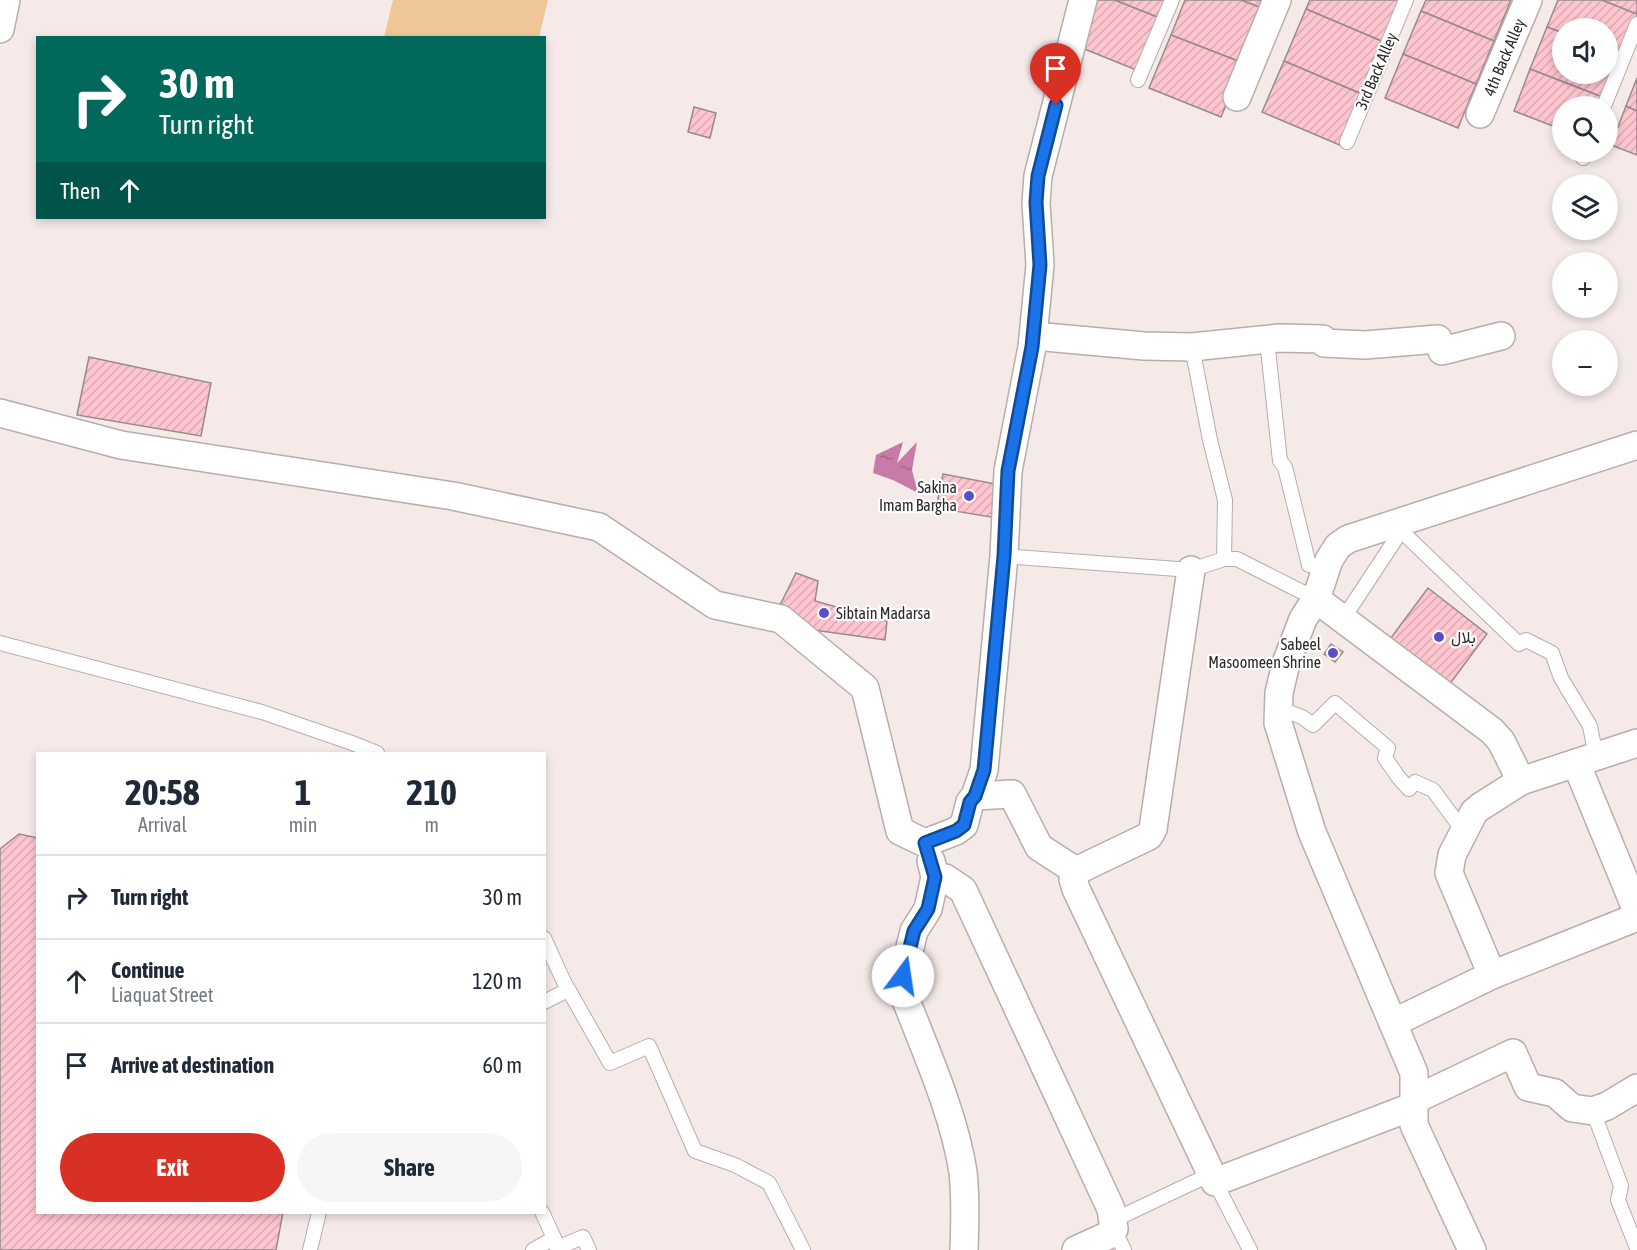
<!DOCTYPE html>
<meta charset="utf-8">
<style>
:root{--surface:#fff;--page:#f6f6f7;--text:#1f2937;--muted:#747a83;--line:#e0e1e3;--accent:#d93025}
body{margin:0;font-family:"Asap Condensed",Vazirmatn,sans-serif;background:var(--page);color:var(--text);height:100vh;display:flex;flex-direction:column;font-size:22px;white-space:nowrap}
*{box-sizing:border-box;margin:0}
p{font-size:20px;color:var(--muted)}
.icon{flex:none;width:33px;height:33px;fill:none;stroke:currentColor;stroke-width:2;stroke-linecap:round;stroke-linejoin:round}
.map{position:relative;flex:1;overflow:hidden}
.details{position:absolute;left:36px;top:752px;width:510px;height:462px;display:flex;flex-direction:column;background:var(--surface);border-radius:0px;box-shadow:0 3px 9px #0003}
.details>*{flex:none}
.top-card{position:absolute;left:36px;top:36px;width:510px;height:183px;border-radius:0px;box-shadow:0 3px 9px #0003;background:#00695c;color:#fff;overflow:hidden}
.buttons{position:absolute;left:1552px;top:18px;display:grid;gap:12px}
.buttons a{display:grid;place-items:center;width:66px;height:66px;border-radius:50%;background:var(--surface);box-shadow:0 3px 9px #0003;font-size:30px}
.pin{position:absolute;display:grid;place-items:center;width:51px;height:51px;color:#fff;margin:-62px -26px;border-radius:50% 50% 50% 0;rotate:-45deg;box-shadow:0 0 6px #0007}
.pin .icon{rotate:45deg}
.me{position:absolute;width:66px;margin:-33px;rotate:14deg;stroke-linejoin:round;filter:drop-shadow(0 0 4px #0008)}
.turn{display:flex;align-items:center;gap:21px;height:126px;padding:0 24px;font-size:27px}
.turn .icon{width:78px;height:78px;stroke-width:2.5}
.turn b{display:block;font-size:42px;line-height:51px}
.then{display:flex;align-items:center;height:57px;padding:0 24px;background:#0003;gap:12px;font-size:22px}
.eta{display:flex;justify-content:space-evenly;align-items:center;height:102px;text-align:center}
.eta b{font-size:36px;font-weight:700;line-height:42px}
.cta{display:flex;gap:12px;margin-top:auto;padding:12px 24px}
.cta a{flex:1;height:69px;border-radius:36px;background:var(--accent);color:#fff;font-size:24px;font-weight:700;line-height:69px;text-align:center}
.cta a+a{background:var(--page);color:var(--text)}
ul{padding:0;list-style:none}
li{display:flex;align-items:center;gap:18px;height:84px;padding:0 24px;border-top:2px solid var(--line)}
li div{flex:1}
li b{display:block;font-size:22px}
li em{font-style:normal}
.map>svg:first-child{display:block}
.green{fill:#efc697}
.water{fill:url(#water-ripples)}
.building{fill:url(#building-hatch);stroke:#958b8d;stroke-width:1.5}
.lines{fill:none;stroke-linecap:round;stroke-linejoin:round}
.service-casing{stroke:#b8adac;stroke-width:16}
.minor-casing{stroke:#b8adac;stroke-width:30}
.service{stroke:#fff;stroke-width:14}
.minor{stroke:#fff;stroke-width:27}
.route-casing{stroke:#114b97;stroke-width:15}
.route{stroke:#1a73e8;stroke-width:10}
.poi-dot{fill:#5a4fc7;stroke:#fff;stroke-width:2}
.labels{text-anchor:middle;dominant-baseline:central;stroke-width:4.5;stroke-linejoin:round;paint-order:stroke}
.street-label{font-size:16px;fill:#2c2828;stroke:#fff}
.poi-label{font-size:16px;fill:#2c2828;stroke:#fff;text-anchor:end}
</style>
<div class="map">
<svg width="1637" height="1250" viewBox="0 0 1637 1250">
<defs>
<pattern id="water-ripples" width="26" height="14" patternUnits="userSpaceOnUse" patternTransform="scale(1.5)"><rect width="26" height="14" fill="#c97ba7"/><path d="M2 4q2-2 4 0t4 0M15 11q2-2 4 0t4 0" fill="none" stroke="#a36588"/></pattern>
<pattern id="building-hatch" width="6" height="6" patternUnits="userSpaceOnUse" patternTransform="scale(1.5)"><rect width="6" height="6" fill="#ffc5cf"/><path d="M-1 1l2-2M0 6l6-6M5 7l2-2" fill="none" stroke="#dba9b2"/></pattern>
</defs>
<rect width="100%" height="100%" fill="#f5eae8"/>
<path class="green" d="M393 0H548L539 37H384Z"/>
<path class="water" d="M903 442 897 463 917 442 912 470 918 493 893 480 873 473 876 455Z"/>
<g class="building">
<path d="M1084 0H1115L1160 18 1139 71 1067 42Z"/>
<path d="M1115 0H1168L1160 18Z"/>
<path d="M1185 0H1241L1265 9 1243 63 1171 35Z"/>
<path d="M1241 0H1268L1265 9Z"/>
<path d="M1310 0H1404L1386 43 1306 9Z"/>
<path d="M1426 0H1511L1494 41 1421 11Z"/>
<path d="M1558 0H1602L1637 14V32L1627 58 1608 51V28H1563V33L1547 27Z"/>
<path d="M1602 0H1637V14Z"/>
<path d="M1306 9 1386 43 1364 95 1284 61Z"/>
<path d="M1421 11 1494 41 1476 84 1403 54Z"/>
<path d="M1547 27 1563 33V74H1608V51L1627 58 1610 100 1530 69Z"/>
<path d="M1171 35 1243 63 1221 117 1149 88Z"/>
<path d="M1403 54 1476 84 1458 128 1385 98Z"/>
<path d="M1284 61 1364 95 1342 146 1262 112Z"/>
<path d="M1530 69 1610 100 1608 106H1563V130L1514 111Z"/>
<path d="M1637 78V111L1626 106Z"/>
<path d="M1626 106 1637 111V155L1611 145Z"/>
<path d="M694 107 716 113 710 138 688 132Z"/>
<path d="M89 357 211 383 201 436 77 415Z"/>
<path d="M943 474 1001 485 997 518 936 508Z"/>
<path d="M796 573 818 581 815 601 887 621 885 640 807 629 780 605Z"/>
<path d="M1428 588 1487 634 1449 685 1390 639Z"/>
<path d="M1331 644 1343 652 1335 662 1324 654Z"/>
<path d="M19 834 38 838V1212H283L276 1250H0V849Z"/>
</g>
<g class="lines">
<g class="service-casing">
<g id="service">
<path d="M1138 80 1172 0"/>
<path d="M1604 106 1637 24"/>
<path d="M1347 142 1406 0"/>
<path d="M1583 158 1585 152"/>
<path d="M1267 340 1280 461 1285 467 1309 565 1326 569"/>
<path d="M1192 347 1210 440 1225 500 1224 559"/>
<path d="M1394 524 1519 644 1526 640 1552 653 1561 678 1590 726 1596 757"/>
<path d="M1004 556 1191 570 1224 559H1237L1316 599"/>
<path d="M1343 619 1401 531"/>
<path d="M0 643 262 712 352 743 377 753"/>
<path d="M1278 708 1302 717 1313 725 1335 703 1388 748 1385 758 1399 778 1409 789 1415 782 1433 790 1464 832"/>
<path d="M544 938 563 980 610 1063 649 1046 695 1151 735 1165 769 1183 803 1250"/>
<path d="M544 1002 568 990"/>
<path d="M1593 1111 1621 1186 1618 1200 1637 1248"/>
<path d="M1215 1182 1250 1250"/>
<path d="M1114 1220 1211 1174"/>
<path d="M1114 1229 1124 1250"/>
<path d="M554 1238 557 1248 583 1237 589 1250"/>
<path d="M310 1250 319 1212"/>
<path d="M533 1250 554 1238 542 1212"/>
</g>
</g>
<g class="minor-casing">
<g id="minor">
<path d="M0 29 6 0"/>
<path d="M1237 97 1277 0"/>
<path d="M1480 114 1528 0"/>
<path d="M1034 336 1144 346 1192 347 1279 338 1323 339 1324 343 1365 345 1438 339 1442 351 1501 336"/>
<path d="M0 413 121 445 453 496 599 527 715 605 781 619 865 688 900 831 925 843 956 831 964 825 970 802 975 796 984 770 1004 556 1008 471 1032 347 1040 265 1036 203 1038 176 1083 0"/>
<path d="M1191 570 1153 829 1149 836 1076 871 1073 879 1076 889 1215 1182 1414 1106"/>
<path d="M1316 599 1492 731 1501 741 1521 781"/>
<path d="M1576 763 1637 911"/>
<path d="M975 796 1012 794 1039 847 1076 871"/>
<path d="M931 861 935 877 928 909 914 931 903 976 902 990C924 1047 954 1113 963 1172 966 1198 965 1224 964 1250"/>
<path d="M935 877 945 878 963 890 1111 1209 1114 1229 1109 1235 1076 1250"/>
<path d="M1492 975 1637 917"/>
<path d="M1393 1023 1492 975 1449 873 1452 855 1474 812 1480 807 1521 781 1637 743"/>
<path d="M1414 1100 1513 1053 1528 1087 1555 1093 1572 1108 1593 1111 1607 1106 1637 1088"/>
<path d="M1472 1250 1414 1125V1073L1312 832 1278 723 1279 693 1286 663 1303 619 1316 599 1329 560 1338 546 1348 539 1637 445"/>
</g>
</g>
<use href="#service" class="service"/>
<use href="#minor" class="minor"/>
</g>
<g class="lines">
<g class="route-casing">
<path id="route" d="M903 976 914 931 928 909 935 877 925 843 956 831 964 825 970 802 975 796 984 770 1004 556 1008 471 1032 347 1040 265 1036 202 1038 176 1056 105"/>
</g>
<use href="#route" class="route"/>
</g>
<g class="poi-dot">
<circle cx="969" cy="496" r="6"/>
<circle cx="824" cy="613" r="6"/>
<circle cx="1439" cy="637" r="6"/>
<circle cx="1333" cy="653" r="6"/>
</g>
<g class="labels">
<g class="street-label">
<text transform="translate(1504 57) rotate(-67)">4th Back Alley</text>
<text transform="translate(1376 71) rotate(-67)">3rd Back Alley</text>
</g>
<g class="poi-label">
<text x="957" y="487">Sakina<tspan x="957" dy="18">Imam Bargha</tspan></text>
<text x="836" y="613" text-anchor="start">Sibtain Madarsa</text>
<text x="1451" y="637" text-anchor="start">بلال</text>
<text x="1321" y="644">Sabeel<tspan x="1321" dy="18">Masoomeen Shrine</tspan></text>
</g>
</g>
</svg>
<div class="buttons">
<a><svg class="icon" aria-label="sound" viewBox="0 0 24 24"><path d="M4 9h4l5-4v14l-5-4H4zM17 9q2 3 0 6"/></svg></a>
<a><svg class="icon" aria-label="search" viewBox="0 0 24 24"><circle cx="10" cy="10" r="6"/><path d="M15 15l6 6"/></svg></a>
<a><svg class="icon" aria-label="layers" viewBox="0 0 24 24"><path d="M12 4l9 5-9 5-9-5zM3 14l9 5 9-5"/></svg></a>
<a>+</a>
<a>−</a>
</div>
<div class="pin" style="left:1056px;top:105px;background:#d93025"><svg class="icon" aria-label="arrive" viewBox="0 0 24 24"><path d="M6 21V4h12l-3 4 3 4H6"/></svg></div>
<svg class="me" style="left:903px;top:976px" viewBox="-20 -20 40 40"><circle r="19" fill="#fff"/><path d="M0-13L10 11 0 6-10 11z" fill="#1a73e8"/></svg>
<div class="top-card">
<div class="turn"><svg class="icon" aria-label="right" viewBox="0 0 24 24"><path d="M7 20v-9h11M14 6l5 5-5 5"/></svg><div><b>30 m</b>Turn right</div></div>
<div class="then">Then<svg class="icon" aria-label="ahead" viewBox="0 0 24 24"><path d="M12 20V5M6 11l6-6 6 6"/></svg></div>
</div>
<section class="details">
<div class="eta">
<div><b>20:58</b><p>Arrival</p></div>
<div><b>1</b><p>min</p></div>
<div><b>210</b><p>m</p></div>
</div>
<ul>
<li><svg class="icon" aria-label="right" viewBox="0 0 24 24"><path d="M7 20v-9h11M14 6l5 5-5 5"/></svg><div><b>Turn right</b></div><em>30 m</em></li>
<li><svg class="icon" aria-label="ahead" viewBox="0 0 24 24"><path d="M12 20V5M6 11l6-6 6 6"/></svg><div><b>Continue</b><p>Liaquat Street</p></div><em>120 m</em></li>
<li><svg class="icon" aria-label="arrive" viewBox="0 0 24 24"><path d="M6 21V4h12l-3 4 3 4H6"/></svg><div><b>Arrive at destination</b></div><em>60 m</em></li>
</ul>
<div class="cta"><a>Exit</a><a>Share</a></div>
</section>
</div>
